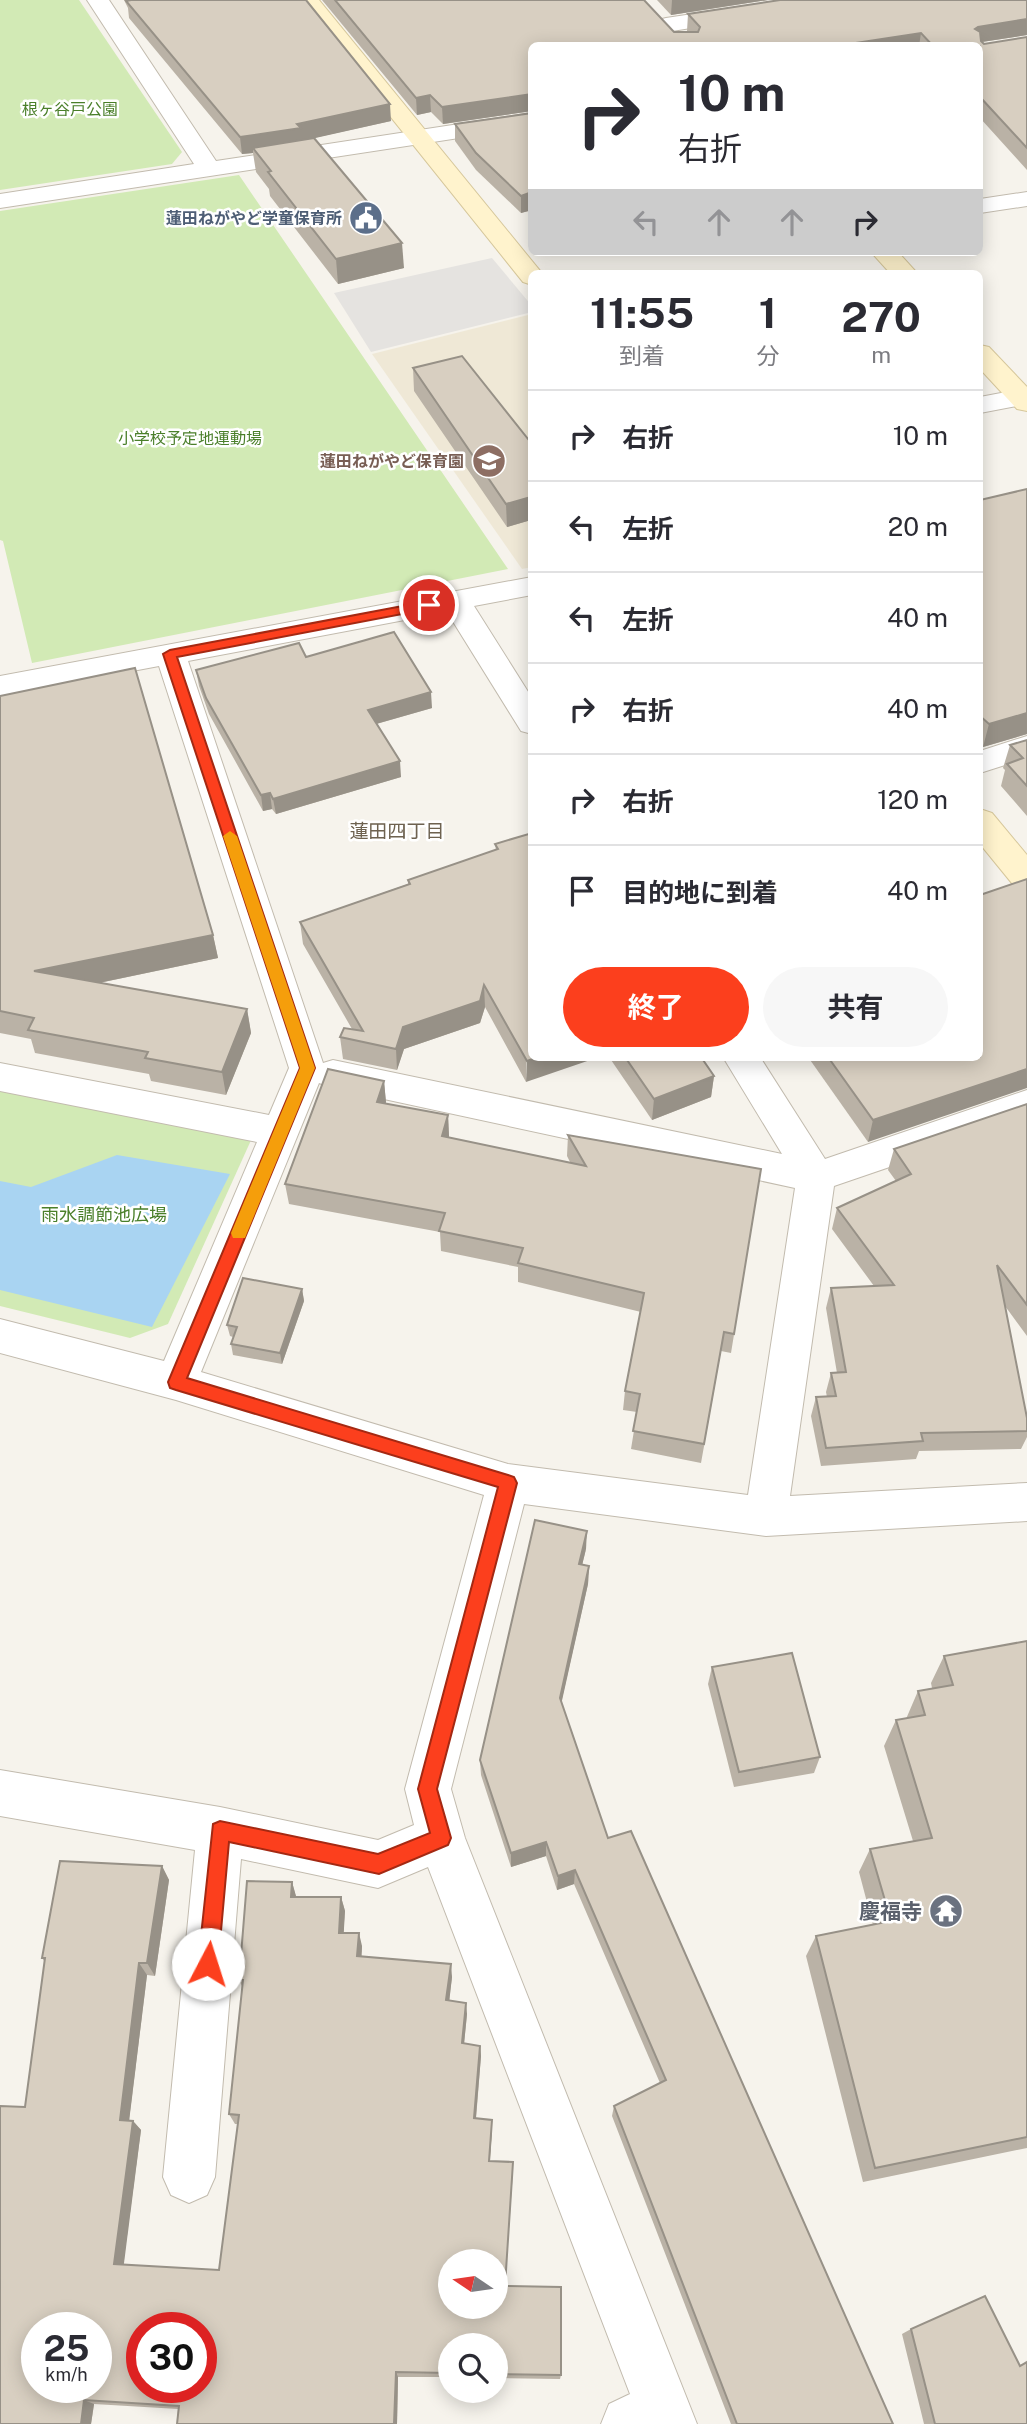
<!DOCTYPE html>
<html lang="ja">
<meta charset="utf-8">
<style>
:root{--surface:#fff;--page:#f7f7f7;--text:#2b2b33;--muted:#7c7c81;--line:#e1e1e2;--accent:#fc3f1d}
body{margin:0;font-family:"Public Sans","Noto Sans JP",sans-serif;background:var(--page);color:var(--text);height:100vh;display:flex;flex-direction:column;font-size:26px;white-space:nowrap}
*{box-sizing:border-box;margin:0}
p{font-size:23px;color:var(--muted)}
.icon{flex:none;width:38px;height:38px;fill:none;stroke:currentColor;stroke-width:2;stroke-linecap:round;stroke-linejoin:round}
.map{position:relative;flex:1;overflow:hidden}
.side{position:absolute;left:528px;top:270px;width:455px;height:791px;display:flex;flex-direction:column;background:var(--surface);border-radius:10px;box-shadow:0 4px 18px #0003}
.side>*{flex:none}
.guide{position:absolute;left:528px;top:42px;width:455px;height:214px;border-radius:10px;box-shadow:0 4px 18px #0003;background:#fff;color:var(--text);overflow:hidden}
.needle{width:46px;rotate:283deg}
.fabs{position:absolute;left:438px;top:2249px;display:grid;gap:14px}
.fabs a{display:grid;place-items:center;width:70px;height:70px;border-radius:50%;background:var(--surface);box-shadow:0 4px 18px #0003;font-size:35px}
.speed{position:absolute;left:21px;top:2312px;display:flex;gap:14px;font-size:35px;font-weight:700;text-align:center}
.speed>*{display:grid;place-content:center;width:91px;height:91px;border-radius:50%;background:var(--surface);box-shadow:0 4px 18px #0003;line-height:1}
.speed small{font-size:18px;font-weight:400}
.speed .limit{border:10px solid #d22;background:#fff;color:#111}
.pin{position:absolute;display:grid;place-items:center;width:60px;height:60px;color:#fff;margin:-30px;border:4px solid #fff;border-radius:50%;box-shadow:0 2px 7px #0007}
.me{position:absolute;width:77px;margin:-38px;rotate:5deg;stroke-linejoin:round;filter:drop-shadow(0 0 5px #0008)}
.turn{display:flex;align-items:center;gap:24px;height:147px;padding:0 35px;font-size:32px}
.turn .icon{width:91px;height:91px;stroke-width:2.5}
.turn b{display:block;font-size:49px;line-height:60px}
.lanes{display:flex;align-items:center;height:66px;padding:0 35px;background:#0003;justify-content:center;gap:35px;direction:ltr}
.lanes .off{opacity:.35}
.eta{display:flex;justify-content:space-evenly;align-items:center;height:119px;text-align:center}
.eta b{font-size:42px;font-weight:700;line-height:49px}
.button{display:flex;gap:14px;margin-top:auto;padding:14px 35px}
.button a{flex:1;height:80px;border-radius:42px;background:var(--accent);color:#fff;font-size:28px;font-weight:700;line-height:80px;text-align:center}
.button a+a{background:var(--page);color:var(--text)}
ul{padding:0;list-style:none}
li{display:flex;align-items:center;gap:21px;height:91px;padding:0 35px;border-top:2px solid var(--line)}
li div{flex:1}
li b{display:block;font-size:26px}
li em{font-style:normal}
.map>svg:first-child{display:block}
.education{fill:#efe8d6}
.green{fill:#d2eab5}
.parking{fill:#e5e3e0}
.water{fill:#a9d4f2}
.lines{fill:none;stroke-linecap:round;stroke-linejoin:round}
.street-casing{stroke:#c2bbae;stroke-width:2}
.secondary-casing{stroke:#d6c79b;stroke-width:2}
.street{fill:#fff;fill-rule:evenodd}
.secondary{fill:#fff3cd;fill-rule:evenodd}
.wall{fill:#bab2a6}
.shaded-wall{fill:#979187}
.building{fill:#d8cfc1;stroke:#979187;stroke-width:2;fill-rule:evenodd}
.route{fill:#fc3f1d;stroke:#a42913;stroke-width:2}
.slow{fill:#f59e0b}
.labels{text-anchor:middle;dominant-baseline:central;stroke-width:5;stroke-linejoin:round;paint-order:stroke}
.far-park-label{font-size:16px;fill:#4a7f2a;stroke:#fff}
.far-service-label{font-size:16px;font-weight:bold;fill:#4e5e75;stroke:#fff;text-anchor:end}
.far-education-label{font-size:16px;font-weight:bold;fill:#785e54;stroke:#fff;text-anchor:end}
.park-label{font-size:18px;fill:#4a7f2a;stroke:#fff}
.neighbourhood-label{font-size:19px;fill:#6e6250;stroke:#fff}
.near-worship-label{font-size:21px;font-weight:bold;fill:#5b616d;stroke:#fff;text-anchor:end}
</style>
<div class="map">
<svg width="1027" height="2424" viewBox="0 0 1027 2424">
<rect width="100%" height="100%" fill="#f6f3ec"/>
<path class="education" d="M532 314V567L522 569 372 354Z"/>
<g class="green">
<path d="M0 0H79L182 152 172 164 0 190Z"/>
<path d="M239 175 508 569 32 663 3 541 0 540V211Z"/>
<path d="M0 1087 252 1138 168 1324 130 1338 0 1306Z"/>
</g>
<path class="parking" d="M492 258 532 306V312L371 352 334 293Z"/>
<path class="water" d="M117 1155 230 1174 152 1327 0 1290V1181L31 1187Z"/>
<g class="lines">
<g class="street-casing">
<g id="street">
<path d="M87 0H109L216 161 532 113V127L0 208V194L194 164Z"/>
<path d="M785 0H838L835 5 827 6 666 32 658 30 655 25 658 20 666 18Z"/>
<path d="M1027 192V206L980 213V199Z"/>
<path d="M1027 388V404L980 413V397Z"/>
<path d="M532 577V595L474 606 532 698V734L521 731 447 612 188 661 323 1063 333 1060 782 1154 723 1057H760L825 1159 1027 1090V1120L834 1186 790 1496 1027 1483V1521L766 1536 524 1504 451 1789 465 1838 697 2424H601L609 2404 630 2394 428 1867 378 1888 241 1859 215 2177 207 2195 189 2203 171 2195 163 2177 195 1850 0 1816V1770L220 1807 378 1840 414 1825 405 1789 484 1495 176 1400 0 1353V1319L164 1361 257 1142 0 1091V1063L269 1115 289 1068 159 666 0 696V676ZM319 1083 333 1088 795 1188 748 1495 508 1464 201 1372Z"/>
<path d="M1027 736V758L980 773V751Z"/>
</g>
</g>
<g class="secondary-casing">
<g id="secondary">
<path d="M297 0H319L541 272 532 273V285L523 282Z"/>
<path d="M871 252H898L917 273H890Z"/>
<path d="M980 345 989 347 1027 387V411L1017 409 980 369Z"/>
<path d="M980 809 992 813 1027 855V890L1015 887 980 844Z"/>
</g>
</g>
<use href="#street" class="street"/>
<use href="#secondary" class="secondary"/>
</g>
<g class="wall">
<path d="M124 0H306L391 121 309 139 404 268 338 284 270 196 269 189 256 172 253 153 242 154 129 18 128 8Z"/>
<path d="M322 0H644L674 32 687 31 688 14 1027 0V35L982 42 984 44 1027 37V170L980 118V46H532V111L443 124 431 112 417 115Z"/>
<path d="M657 0H768L671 15Z"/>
<path d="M532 113V210L521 213 476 170 455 141V124Z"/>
<path d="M413 368 532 444V522L531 520 507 527 414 391Z"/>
<path d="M1027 489V734L983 747 980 744V500Z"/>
<path d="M306 657 432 708 376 724 401 777 276 814 272 809 263 811 209 714 199 686 196 670Z"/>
<path d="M0 696 213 935 218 958 99 983 247 1009 251 1033 226 1095 151 1081 149 1074 35 1053 31 1039 0 1033Z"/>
<path d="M1027 740V816L1001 786 1005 770 1003 768 1010 745Z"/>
<path d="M532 833 526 1082 485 1007 480 1023 404 1049 397 1070 343 1059 340 1037 352 1029 303 944 300 922 408 884V880L496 850 495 844Z"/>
<path d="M609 1057H701L714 1076 711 1097 652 1120Z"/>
<path d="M808 1057H980L868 1142Z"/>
<path d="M384 1081 386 1104 448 1115 449 1138 571 1164 567 1156 568 1135 761 1169 731 1353 721 1351 701 1463 631 1449 637 1412 623 1410 625 1391 641 1312 518 1282V1267L441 1251 440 1232 289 1204 285 1184Z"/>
<path d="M1027 1104V1336L1005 1306 1027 1418V1437L1021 1449 919 1451 916 1459 821 1466 811 1416 816 1397H827L826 1392 831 1373H837L826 1308 831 1288 874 1286 832 1229 837 1208 896 1181 888 1170 894 1149Z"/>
<path d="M302 1289 304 1301 282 1364 233 1355 231 1344 233 1337 230 1336 227 1325Z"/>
<path d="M586 1549 582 1565 589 1566 588 1584 561 1703 608 1838 893 2424H731L612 2116 614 2106 660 2083 574 1884 557 1890 546 1856 511 1867 481 1775 480 1760Z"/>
<path d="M1027 1641V2148L863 2182 806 1956 816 1936 873 1925 859 1872 870 1849 913 1841 884 1746 896 1720 906 1719 918 1691 932 1688 931 1683 944 1656Z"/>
<path d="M712 1667 820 1757 814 1773 734 1787 708 1684Z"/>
<path d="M162 1866 169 1880 155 1976 147 1975 129 2120 133 2121 141 2130 123 2265 219 2270 238 2124H235L229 2114 243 1988 239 1980 292 1882 296 1897H341L345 1911 343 1933 362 1946 361 1957 452 1977 449 2001 467 2014 464 2044 480 2046 481 2056 476 2119 492 2120V2129L490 2161 513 2171 505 2286 561 2375 560 2379 495 2378V2345H450V2377H398L397 2424H177L178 2409 94 2404 91 2424H0L25 2107 45 1962 42 1958Z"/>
<path d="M911 2329 1020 2365 1027 2362V2424H924L902 2334Z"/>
</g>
<g class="shaded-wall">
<path d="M672 0H768L671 15Z"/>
<path d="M1027 19V35L975 43V29L978 27Z"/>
<path d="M921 33 919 46H836Z"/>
<path d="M532 94V111L443 124 442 107Z"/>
<path d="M430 95 431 112 417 115 416 98Z"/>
<path d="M390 104 391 121 302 141 253 148V153L242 154 240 137Z"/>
<path d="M532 192V210L521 213V196Z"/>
<path d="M402 243 404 268 338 284 336 259Z"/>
<path d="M531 497V520L507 527 506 504Z"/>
<path d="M431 692 432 708 369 726 368 710Z"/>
<path d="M1027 713V734L983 747 989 724Z"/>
<path d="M400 761 401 777 276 814 273 799Z"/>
<path d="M270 793 272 809 263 811 261 795Z"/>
<path d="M213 935 218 958 41 995 34 971Z"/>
<path d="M484 985 485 1007 480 1023 404 1049 397 1070 396 1049 403 1027Z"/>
<path d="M247 1009 251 1033 226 1095 222 1072Z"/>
<path d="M538 1057H599L526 1082 527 1061Z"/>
<path d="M1027 1069V1088L868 1142 873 1120Z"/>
<path d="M714 1076 711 1097 652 1120 654 1099Z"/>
<path d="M384 1081 386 1102 379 1123 377 1102Z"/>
<path d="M448 1115 449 1136 443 1157 442 1136Z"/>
<path d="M302 1289 304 1301 282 1364 280 1353Z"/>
<path d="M587 1531 586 1549 578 1582 579 1564Z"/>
<path d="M589 1566 588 1584 559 1714 560 1698Z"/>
<path d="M546 1842V1856L511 1867V1853Z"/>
<path d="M162 1866 169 1880 155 1976 147 1963Z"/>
<path d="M575 1870 574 1884 557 1890 558 1876Z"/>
<path d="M292 1882 296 1896 295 1910 291 1897Z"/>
<path d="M341 1897 345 1911 343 1946 339 1933Z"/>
<path d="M359 1933 362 1946 361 1969 357 1956Z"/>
<path d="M139 1963 147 1975 128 2130 120 2120Z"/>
<path d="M451 1964 452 1977 448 2012 446 2000Z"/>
<path d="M466 2003 467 2014 463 2054 462 2043Z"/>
<path d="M480 2046 481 2056 475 2128 474 2118Z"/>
<path d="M492 2120V2129L489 2169V2161Z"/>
<path d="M133 2121 141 2130 123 2271 114 2264Z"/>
<path d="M396 2372 398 2377 397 2424H394Z"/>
<path d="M84 2400 94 2404 91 2424H81Z"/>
</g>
<g class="building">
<path d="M131 0H306L390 104 297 124 301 128 240 137 126 1Z"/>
<path d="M335 0H644L674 32H698L700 27 688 14 780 0H1027V19L978 27 975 29 980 32 981 41 984 44 1027 37V148L980 97V46H933L921 33 836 46H532V94L442 107 430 95 416 98Z"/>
<path d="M532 113V192L521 196 476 153 455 124Z"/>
<path d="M314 138 402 243 336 259 268 172 271 171 253 148Z"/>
<path d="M462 356 532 444V499L531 497 506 504 413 368Z"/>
<path d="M1027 489V713L989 724 980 716V500Z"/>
<path d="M394 632 431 692 368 710 400 761 273 799 270 793 261 795 206 698 196 670 299 643 306 657Z"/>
<path d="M135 668 213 935 34 971 247 1009 222 1072 145 1058 148 1052 28 1030 34 1018 0 1011V696Z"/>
<path d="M1027 740V786L1007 764 1023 758 1010 745Z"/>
<path d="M532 833V1057H538L527 1061 484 985 480 1001 403 1027 396 1049 340 1037 344 1028 363 1031 300 922 410 884 408 880 498 849 495 844Z"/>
<path d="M1027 879V1069L873 1120 828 1057H980V895Z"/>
<path d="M625 1057H701L714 1076 654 1099Z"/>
<path d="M328 1069 384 1081 377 1102 448 1115 442 1136 586 1166 568 1135 761 1169 734 1334 724 1332 704 1444 633 1431 640 1394 625 1391 644 1293 518 1263 523 1248 439 1231 445 1213 285 1184Z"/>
<path d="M1027 1104V1305L997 1265 1027 1418V1431L921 1433 923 1441 826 1448 816 1397 836 1396 831 1373 846 1372 831 1288 894 1285 837 1208 911 1174 894 1149Z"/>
<path d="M243 1278 302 1289 280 1353 231 1344 237 1327 227 1325Z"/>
<path d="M535 1520 587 1531 579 1564 589 1566 560 1698 608 1838 631 1831 893 2424H737L614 2106 666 2080 575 1870 558 1876 546 1842 511 1853 480 1760Z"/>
<path d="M1027 1641V2137L875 2168 816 1936 891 1921 870 1849 932 1838 896 1720 925 1715 918 1691 953 1685 944 1656Z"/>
<path d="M792 1653 820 1757 739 1772 712 1667Z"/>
<path d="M60 1861 162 1866 147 1963H139L120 2120 133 2121 114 2264 219 2270 239 2115 229 2114 243 1980H239L247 1881 292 1882 291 1897H341L339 1933H359L357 1956 451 1964 446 2000 466 2003 462 2043 480 2046 474 2118 492 2120 489 2161 513 2162 505 2286 561 2287V2375L495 2374V2345H450V2373L396 2372 394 2424H177L179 2406 84 2400 81 2424H0V2106L25 2107 45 1958H42ZM450 2261H495V2306H450ZM37 2328H96V2387H37ZM142 2328H201V2387H142Z"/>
<path d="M985 2296 1020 2366 1027 2362V2424H935L911 2329Z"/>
</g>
<path class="route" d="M429 601 434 602V608L177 657 315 1068 187 1378 508 1475 514 1477 517 1483 437 1789 451 1838 448 1845 379 1874 229 1842 218 1964 215 1971 208 1974 201 1971 198 1964 213 1824 220 1821 378 1854 430 1833 418 1789 498 1487 176 1390 170 1388 168 1382 300 1068 163 654 170 650Z"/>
<path class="slow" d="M230 831 237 836 315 1068 247 1233 245 1238H233L231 1233 300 1068 223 836Z"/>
<defs>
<g id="civic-disc" transform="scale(1.75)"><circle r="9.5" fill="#5c6f8a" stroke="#fff"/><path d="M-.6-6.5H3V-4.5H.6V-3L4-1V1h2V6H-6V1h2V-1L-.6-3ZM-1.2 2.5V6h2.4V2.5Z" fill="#fff"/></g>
<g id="school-disc" transform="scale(1.75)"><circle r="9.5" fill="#8d6e63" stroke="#fff"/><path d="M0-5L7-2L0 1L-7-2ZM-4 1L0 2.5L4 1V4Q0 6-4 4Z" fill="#fff"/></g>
<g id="temple-disc" transform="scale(1.75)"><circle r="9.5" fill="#6b7280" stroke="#fff"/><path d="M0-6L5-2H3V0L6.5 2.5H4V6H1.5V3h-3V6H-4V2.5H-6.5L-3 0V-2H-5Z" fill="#fff"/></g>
</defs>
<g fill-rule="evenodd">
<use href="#civic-disc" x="366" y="218"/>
<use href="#school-disc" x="489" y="461"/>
<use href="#temple-disc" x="946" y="1911"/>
</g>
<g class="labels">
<g class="far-park-label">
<text x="70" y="109">根ヶ谷戸公園</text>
<text x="190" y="438">小学校予定地運動場</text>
</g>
<g class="far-service-label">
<text x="342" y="218">蓮田ねがやど学童保育所</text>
</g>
<g class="far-education-label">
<text x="464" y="461">蓮田ねがやど保育園</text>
</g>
<g class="park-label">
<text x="104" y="1214">雨水調節池広場</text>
</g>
<g class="neighbourhood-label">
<text x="397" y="831">蓮田四丁目</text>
</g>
<g class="near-worship-label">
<text x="922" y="1911">慶福寺</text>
</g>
</g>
</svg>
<div class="fabs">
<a><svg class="needle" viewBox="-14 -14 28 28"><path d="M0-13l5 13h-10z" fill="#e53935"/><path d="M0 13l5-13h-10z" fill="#7c7c81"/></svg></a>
<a><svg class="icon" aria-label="search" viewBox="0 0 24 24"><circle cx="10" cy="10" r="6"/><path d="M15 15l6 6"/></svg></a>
</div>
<div class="speed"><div>25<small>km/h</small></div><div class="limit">30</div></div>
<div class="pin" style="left:429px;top:605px;background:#d93025"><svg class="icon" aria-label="arrive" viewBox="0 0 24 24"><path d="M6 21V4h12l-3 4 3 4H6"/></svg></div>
<svg class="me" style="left:208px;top:1964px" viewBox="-20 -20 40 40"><circle r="19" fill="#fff"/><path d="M0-13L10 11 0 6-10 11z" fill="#fc3f1d"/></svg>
<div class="guide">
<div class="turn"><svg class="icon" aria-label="right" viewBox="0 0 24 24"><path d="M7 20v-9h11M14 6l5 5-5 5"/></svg><div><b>10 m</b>右折</div></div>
<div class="lanes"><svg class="icon off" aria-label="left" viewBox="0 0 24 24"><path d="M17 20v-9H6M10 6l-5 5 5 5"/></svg><svg class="icon off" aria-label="ahead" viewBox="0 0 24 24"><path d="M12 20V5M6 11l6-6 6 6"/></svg><svg class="icon off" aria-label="ahead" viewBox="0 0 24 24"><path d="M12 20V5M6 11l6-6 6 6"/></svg><svg class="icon" aria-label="right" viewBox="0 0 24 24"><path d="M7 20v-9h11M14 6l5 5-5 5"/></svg></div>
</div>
<section class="side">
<div class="eta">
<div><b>11:55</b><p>到着</p></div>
<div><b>1</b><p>分</p></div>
<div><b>270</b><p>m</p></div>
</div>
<ul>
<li><svg class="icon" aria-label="right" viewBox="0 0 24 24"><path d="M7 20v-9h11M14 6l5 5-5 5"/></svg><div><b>右折</b></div><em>10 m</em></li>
<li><svg class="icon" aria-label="left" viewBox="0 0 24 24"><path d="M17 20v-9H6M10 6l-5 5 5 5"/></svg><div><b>左折</b></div><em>20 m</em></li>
<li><svg class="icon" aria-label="left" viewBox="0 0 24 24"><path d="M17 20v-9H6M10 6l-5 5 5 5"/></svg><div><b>左折</b></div><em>40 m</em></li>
<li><svg class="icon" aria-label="right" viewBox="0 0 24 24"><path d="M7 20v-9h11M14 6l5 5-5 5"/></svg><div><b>右折</b></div><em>40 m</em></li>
<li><svg class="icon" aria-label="right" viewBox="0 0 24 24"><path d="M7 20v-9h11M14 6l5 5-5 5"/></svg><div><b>右折</b></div><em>120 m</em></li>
<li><svg class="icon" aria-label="arrive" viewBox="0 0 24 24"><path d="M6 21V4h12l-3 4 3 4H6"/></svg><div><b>目的地に到着</b></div><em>40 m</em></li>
</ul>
<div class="button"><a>終了</a><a>共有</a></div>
</section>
</div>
